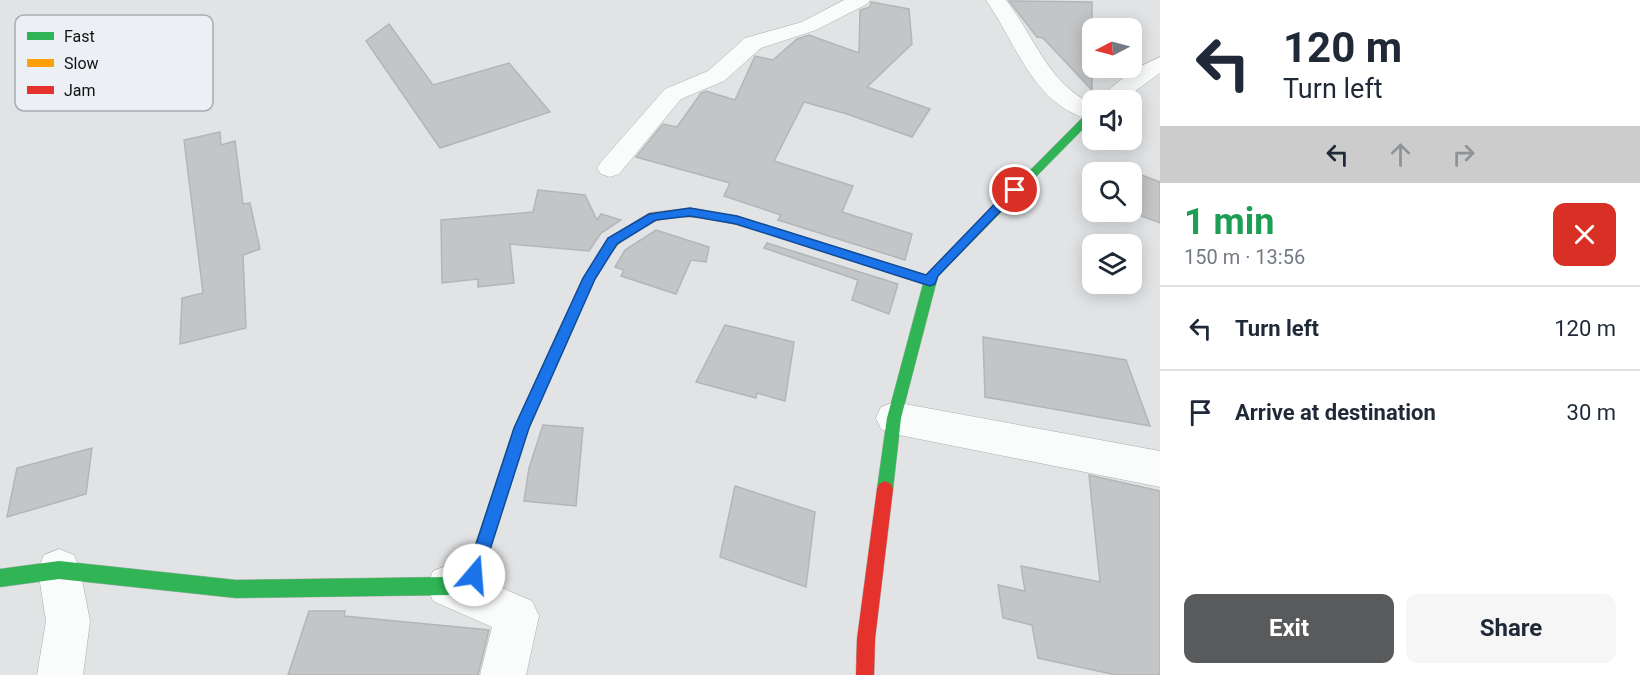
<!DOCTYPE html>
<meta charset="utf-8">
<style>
:root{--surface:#fff;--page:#f6f6f7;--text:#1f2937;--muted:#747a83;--line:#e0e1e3;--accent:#595a5c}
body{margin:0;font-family:Roboto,sans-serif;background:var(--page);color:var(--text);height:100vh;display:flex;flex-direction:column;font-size:22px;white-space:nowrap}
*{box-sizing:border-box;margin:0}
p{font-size:20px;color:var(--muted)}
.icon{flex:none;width:33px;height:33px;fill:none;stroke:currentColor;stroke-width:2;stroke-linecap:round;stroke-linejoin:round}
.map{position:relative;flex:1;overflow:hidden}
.drawer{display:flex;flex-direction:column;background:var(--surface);width:480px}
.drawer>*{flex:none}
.banner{background:#fff;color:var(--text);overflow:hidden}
.needle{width:39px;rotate:264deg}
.buttons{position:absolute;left:1082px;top:18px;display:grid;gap:12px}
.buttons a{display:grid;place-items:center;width:60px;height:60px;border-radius:12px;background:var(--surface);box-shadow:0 3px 15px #0003;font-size:30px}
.pin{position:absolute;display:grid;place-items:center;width:51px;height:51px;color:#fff;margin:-26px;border:3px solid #fff;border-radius:50%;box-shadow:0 2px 6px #0007}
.me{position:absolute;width:66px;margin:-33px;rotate:18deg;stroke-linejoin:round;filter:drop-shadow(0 0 4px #0008)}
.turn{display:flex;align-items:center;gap:21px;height:126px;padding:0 24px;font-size:27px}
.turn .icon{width:78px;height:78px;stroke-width:2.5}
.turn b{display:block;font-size:42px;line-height:51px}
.lanes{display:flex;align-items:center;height:57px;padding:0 24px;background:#0003;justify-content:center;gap:30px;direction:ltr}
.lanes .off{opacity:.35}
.round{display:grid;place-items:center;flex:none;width:63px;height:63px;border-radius:12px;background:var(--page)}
.head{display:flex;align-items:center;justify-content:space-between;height:102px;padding:0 24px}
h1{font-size:36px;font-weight:700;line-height:45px;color:#1e9e55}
.action{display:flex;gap:12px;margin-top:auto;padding:12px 24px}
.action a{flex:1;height:69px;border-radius:12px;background:var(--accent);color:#fff;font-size:24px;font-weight:700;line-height:69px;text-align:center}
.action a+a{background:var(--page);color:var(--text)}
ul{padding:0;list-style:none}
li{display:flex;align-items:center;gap:18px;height:84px;padding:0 24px;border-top:2px solid var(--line)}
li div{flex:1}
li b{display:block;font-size:22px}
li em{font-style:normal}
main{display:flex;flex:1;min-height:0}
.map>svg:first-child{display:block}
.building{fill:#c4c5c7;stroke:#b4b5b7;stroke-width:1.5}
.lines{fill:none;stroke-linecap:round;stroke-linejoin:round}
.street-casing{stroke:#acaeb0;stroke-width:1}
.fast-casing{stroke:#acaeb0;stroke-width:1}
.slow-casing{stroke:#acaeb0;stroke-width:1}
.jam-casing{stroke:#acaeb0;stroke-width:1}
.street{fill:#fafbfb;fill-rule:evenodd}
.fast{fill:#30b455;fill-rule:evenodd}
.slow{fill:#ff9f0a;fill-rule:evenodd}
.jam{fill:#e5322d;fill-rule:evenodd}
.route{fill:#1a73e8;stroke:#114b97;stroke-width:1.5}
.key{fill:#eceff4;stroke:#aaacb0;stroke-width:1.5}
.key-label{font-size:16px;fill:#101113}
</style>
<main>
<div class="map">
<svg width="1160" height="675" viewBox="0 0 1160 675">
<rect width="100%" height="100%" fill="#e1e3e5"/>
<g class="building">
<path d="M1009 1 1092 2V90L1043 38 1037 37Z"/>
<path d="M871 2 909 9 912 44 867 87 930 109 912 137 847 114 804 102 774 161 853 186 842 212 912 234 905 260 778 220 781 215 724 196 730 183 636 157 663 124 677 127 701 93 706 91 735 100 755 56 773 60 797 39 809 35 859 53 860 10 870 7Z"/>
<path d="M389 24 433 85 509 63 550 112 440 148 366 41Z"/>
<path d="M220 132 221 145 235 141 243 204 250 203 260 249 243 255 246 328 180 344 182 298 203 293 184 140Z"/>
<path d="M1115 165 1160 182V223L1131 212V172H1112Z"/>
<path d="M538 190 585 195 597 220 601 214 621 220 601 233 589 251 510 244 514 283 478 287V279L442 283 441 220 533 212Z"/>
<path d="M656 230 709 247 706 262 691 260 676 294 621 276 624 270 615 267 625 250Z"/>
<path d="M767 243 898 284 889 314 852 300 858 280 764 248Z"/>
<path d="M725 325 794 342 785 401 757 393 756 398 696 382Z"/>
<path d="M983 337 1126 360 1150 426 985 397Z"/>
<path d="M543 425 583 428 576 506 524 501 529 468Z"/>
<path d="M92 448 86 494 7 517 17 468Z"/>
<path d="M1089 475 1160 491V675H1116L1038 658 1032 625 1003 618 998 585 1025 591 1021 566 1100 582Z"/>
<path d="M735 486 815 512 806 587 720 557Z"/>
<path d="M309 611H345L344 616 489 630 478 675H288Z"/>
</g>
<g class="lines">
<g class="street-casing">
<g id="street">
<path d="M844 0H870L867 4 816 30 761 48 724 81 681 99 619 174 610 177 601 174 597 168 601 162 665 89 708 71 745 38 802 22Z"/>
<path d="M986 0H1006C1035 37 1047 82 1092 104V120C1033 106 1017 44 986 0Z"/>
<path d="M1160 57V73L1123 100H1097L1131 71Z"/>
<path d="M894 402 1160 451V487L894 434 881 429 876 418 881 407Z"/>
<path d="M59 549 74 555 80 570 90 621 83 675H37L46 621 38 570 44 555Z"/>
<path d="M448 565 532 601 539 616 526 675H480L492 627 433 601 427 586 433 571Z"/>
</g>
</g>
<g class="fast-casing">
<g id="fast">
<path d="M1092 111V120L938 276 901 418 893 489 891 494 885 497 879 494 877 489 887 418 923 284 762 232 760 229 766 225 926 275 1088 112Z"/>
<path d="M563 331 568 332 570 336 528 428 480 581 448 595 236 598 59 579 0 587V569L59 561 236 580 448 577 467 569 514 428 556 336 558 332Z"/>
</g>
</g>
<g class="slow-casing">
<path id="slow" d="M690 208 737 216 770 226 772 229 766 233C692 211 634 200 594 281 584 300 577 321 568 340H558L556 336 583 278 609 238 649 213Z"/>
</g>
<g class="jam-casing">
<path id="jam" d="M885 481 891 484 893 489 875 639 874 675H856L857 639 877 489 879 484Z"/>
</g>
<use href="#street" class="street"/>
<use href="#fast" class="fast"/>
<use href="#slow" class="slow"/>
<use href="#jam" class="jam"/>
</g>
<path class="route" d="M1015 186 1021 190 1019 192 938 276 935 284 930 286 736 224 690 216 656 220 617 244 595 279 529 428 480 581 474 583 468 581 466 575 514 428 583 278 608 238 649 214 690 208 737 216 926 275 1011 187Z"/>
<rect x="15" y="15" width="198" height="96" rx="9" class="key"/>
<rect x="27" y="32" width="27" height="8" fill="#30b455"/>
<rect x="27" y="59" width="27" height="8" fill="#ff9f0a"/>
<rect x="27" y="86" width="27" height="8" fill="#e5322d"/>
<g class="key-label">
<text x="64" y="42">Fast</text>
<text x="64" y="69">Slow</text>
<text x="64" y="96">Jam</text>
</g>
</svg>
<div class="buttons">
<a><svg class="needle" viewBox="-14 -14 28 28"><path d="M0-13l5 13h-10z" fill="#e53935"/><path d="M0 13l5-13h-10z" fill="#747a83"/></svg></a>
<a><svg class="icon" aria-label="sound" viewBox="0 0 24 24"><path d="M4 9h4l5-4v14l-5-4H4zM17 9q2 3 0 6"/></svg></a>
<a><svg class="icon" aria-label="search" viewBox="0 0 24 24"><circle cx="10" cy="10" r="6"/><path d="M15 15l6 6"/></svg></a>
<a><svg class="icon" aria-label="layers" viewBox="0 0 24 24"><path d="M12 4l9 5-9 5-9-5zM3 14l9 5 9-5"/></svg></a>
</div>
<div class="pin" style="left:1015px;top:190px;background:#d93025"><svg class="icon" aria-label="arrive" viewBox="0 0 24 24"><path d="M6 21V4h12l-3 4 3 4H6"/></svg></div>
<svg class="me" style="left:474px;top:575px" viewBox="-20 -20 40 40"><circle r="19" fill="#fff"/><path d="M0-13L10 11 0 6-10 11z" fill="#1a73e8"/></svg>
</div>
<section class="drawer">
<div class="banner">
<div class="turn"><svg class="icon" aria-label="left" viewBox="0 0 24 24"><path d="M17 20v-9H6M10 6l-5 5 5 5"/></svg><div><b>120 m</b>Turn left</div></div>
<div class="lanes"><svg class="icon" aria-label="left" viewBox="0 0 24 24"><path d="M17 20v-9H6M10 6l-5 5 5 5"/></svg><svg class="icon off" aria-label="ahead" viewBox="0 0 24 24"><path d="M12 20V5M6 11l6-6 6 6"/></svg><svg class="icon off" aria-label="right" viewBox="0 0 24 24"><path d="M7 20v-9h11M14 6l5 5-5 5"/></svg></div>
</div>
<div class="head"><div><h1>1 min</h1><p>150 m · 13:56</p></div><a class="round" style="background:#d93025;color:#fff"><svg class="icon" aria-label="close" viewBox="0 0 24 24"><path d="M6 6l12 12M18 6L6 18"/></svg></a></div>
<ul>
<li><svg class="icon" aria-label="left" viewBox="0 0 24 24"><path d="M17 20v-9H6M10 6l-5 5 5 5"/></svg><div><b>Turn left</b></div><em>120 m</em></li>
<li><svg class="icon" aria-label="arrive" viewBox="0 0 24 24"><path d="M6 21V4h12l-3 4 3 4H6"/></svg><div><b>Arrive at destination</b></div><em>30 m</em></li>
</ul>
<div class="action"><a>Exit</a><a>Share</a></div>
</section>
</main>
